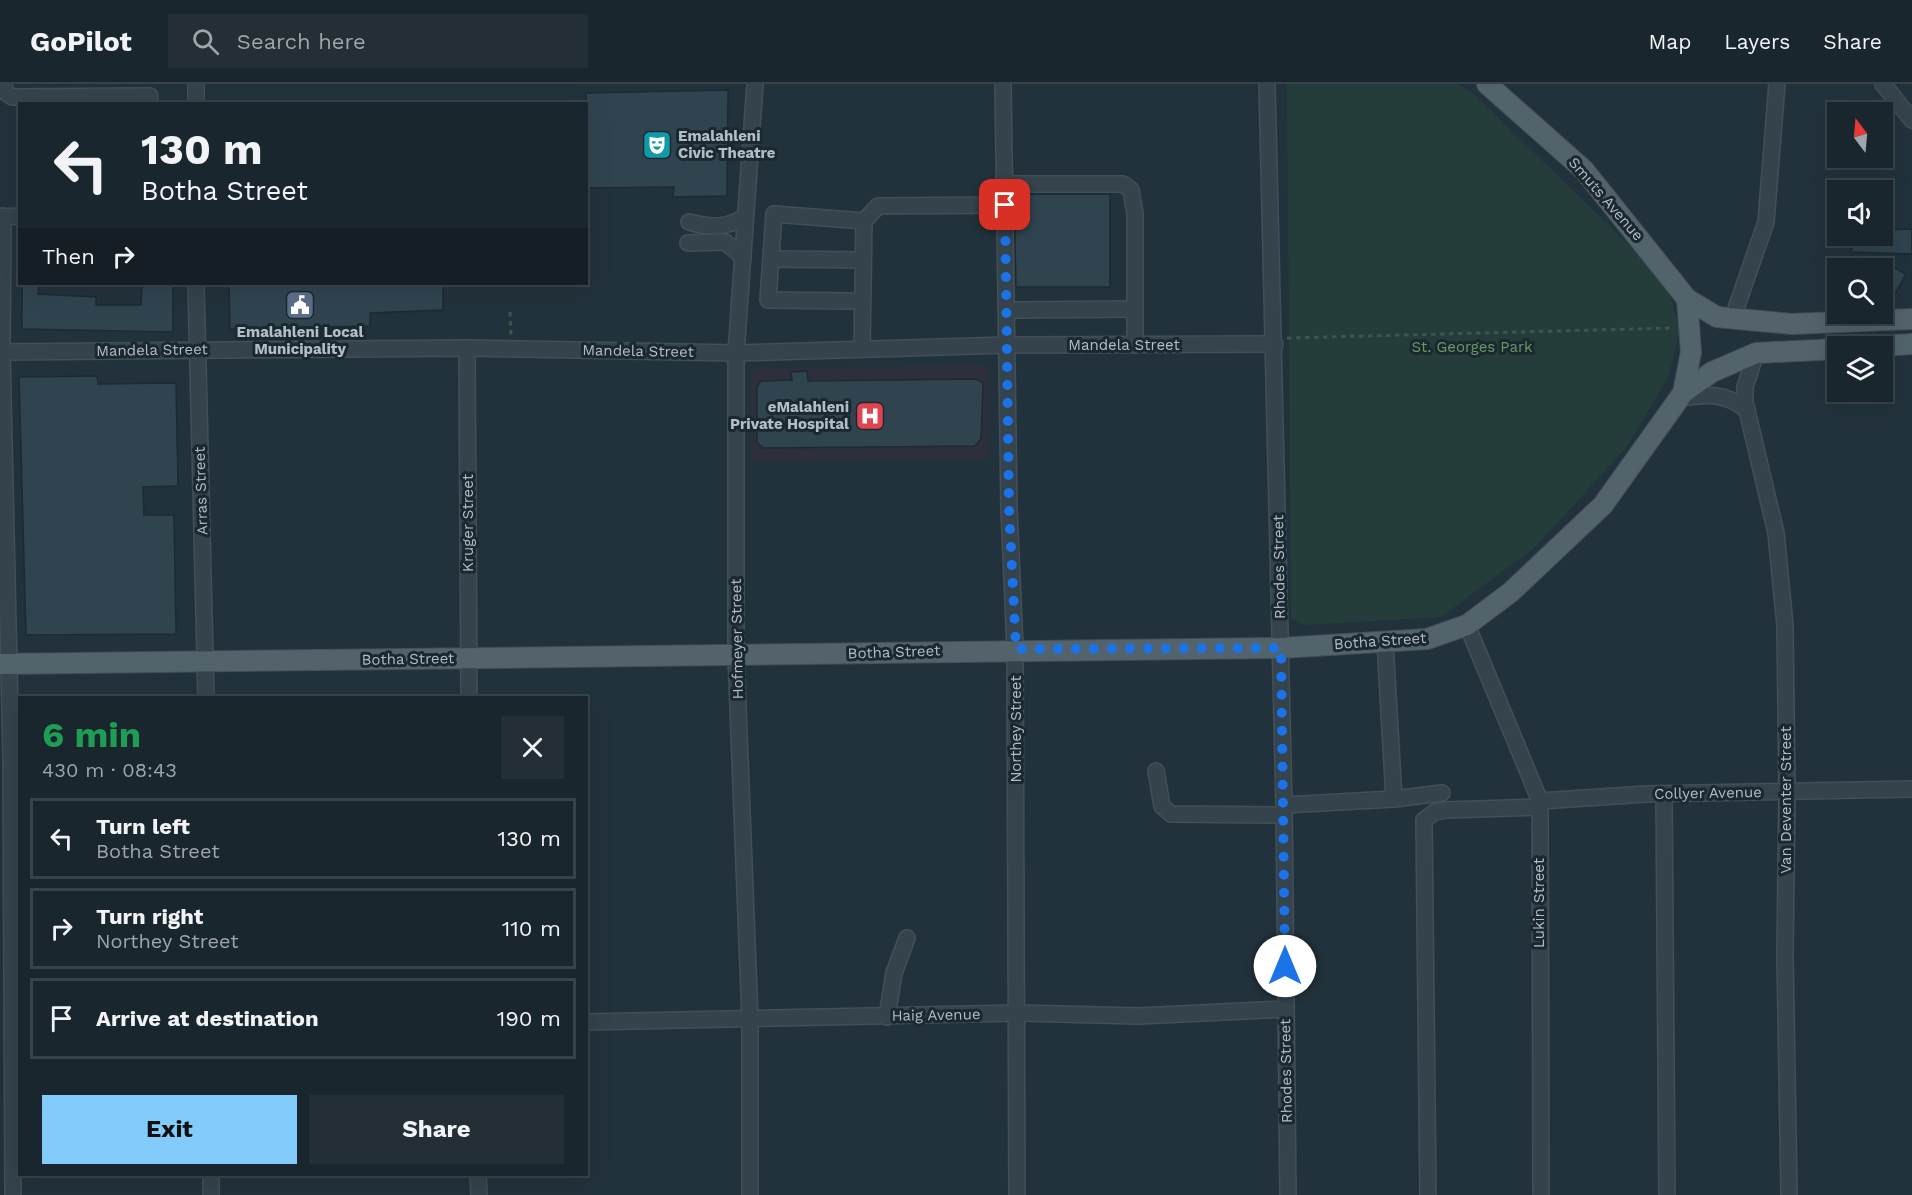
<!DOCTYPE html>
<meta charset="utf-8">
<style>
:root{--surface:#1a262d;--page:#232e35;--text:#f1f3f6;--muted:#9fa5aa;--line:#384349;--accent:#83cbfb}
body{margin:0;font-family:"Work Sans",sans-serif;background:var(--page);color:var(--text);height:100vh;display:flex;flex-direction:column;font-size:22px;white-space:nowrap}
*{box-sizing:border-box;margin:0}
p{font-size:20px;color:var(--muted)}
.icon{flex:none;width:33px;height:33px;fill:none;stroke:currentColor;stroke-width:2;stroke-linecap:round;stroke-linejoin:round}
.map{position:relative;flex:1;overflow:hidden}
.details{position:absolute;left:18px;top:612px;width:570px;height:480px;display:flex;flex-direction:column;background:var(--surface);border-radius:0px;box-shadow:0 6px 24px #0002,0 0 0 2px var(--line)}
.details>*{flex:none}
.hud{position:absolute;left:18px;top:18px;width:570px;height:183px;border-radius:0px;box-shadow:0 6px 24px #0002,0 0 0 2px var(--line);background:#1a262d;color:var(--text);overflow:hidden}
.needle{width:39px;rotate:344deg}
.fabs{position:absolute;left:1827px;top:18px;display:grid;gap:12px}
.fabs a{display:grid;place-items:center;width:66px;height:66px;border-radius:0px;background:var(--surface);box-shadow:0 6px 24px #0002,0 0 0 2px var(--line);font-size:30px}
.pin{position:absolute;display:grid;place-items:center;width:51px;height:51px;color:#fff;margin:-26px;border-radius:12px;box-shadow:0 3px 9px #0006}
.me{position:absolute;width:66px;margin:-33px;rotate:0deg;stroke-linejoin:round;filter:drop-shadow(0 0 4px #0008)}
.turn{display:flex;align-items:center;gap:21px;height:126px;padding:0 24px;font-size:27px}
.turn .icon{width:78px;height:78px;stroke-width:2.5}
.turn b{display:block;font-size:42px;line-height:51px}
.then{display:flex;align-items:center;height:57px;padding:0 24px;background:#0003;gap:12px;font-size:22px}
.round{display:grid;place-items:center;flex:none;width:63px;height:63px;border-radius:0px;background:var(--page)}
.headline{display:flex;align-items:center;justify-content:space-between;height:102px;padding:0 24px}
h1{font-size:36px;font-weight:700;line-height:45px;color:#1e9e55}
.cta{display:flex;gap:12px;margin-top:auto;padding:12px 24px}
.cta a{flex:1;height:69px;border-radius:0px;background:var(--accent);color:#111;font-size:24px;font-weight:700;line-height:69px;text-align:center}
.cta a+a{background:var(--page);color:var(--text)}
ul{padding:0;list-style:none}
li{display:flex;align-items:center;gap:18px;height:81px;margin:0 12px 9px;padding:0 12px;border:3px solid var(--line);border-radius:0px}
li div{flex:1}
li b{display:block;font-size:22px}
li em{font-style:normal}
header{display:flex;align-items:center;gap:36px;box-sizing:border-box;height:84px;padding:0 30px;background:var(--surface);border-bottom:2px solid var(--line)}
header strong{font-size:28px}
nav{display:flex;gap:33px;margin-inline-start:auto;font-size:21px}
.search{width:420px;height:54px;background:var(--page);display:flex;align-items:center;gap:15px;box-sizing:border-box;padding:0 21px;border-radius:0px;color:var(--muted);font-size:22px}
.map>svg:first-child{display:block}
.medical{fill:#2e2f3d}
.green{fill:#243d3a}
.building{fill:#304450;stroke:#1d2a33;stroke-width:1.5}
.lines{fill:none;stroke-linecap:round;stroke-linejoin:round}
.minor-casing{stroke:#424f58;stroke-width:18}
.major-casing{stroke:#424f58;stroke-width:22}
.path{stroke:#3c5551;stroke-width:3;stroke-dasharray:4.5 4.5;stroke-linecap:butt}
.minor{stroke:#35434c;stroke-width:15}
.major{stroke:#53636c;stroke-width:20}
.route{stroke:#1a73e8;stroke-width:10;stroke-dasharray:0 18}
.labels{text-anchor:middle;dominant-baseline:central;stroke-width:6;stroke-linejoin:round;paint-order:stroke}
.poi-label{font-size:15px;font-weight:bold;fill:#b1bec8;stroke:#1b2830;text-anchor:start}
.street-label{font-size:15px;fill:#b1bec8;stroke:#1b2830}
.park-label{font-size:15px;fill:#679968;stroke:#1b2830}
</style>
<header>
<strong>GoPilot</strong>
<div class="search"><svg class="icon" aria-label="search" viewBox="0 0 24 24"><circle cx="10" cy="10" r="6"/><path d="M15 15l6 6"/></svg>Search here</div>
<nav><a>Map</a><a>Layers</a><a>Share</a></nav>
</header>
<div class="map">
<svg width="1912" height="1111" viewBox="0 0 1912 1111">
<rect width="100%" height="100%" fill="#22323c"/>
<path class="medical" d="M984 281 988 287 990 374 753 378 751 290 754 285Z"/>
<path class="green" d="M1287 0H1458L1475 11 1629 161 1669 208 1680 247 1668 293 1626 364 1534 464 1441 533 1304 541 1291 534Z"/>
<g class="building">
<path d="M728 6 727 112 673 113 674 103 586 104V9Z"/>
<path d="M1014 110H1110V203H1016Z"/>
<path d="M1912 145V170L1850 168 1858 155 1882 152V146Z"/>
<path d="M1882 176 1906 190 1887 224H1882Z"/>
<path d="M22 200H39L38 210 96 213V221H141L142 200H173V248L22 245Z"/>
<path d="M229 200H443V226L370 229V242L230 245Z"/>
<path d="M807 287 808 297 976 295 983 299 981 355 975 362 763 364 757 358V303L761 297 792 296 791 288Z"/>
<path d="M97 292 98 300 176 299 178 402 143 403 144 431H174L176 550 26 551 19 293Z"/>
</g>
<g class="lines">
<g class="minor-casing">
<g id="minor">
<path d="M4 0 5 8 12 13 150 12"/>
<path d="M196 0V20"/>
<path d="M1003 0 1009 424 1015 565 1017 1111"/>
<path d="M1267 0 1284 721 1288 1111"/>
<path d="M1883 0 1912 36"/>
<path d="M1005 100H1123L1131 106 1135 130V261"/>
<path d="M3 132 2 268 11 674 13 1111"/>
<path d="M0 133 20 132"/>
<path d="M689 138C711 144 726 144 745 133"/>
<path d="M688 159 725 158 743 173"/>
<path d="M771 175 863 176"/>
<path d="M196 200 206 614"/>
<path d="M851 217 768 216 774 130 864 137 878 122 1005 121"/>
<path d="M1008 226 1134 225"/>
<path d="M1732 236 1766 138 1777 0"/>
<path d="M467 264 469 614"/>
<path d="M862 265 864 137"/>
<path d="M0 268 467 264 736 269 1008 261 1275 260"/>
<path d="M1756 269 1745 303V318L1776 449 1785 541 1787 708 1785 870 1789 1111"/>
<path d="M1679 314C1706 310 1725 308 1747 326"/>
<path d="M1467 541 1540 717 1541 1111"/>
<path d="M1385 558 1394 715"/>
<path d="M1156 687 1162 722 1171 730 1284 731"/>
<path d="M1664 710 1667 1111"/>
<path d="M1540 717 1646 710 1912 705"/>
<path d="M1284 721 1394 715 1442 709"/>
<path d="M887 933 894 889 907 854"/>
<path d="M586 938 1018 929 1139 932 1285 925"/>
<path d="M211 1090V1111"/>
<path d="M478 1090 479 1111"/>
<path d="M750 1111V936L736 571V269L755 0"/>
<path d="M1428 1111 1424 736 1435 728 1446 726 1540 723"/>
</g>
</g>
<g class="major-casing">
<g id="major">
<path d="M1487 0 1584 86 1687 215 1717 233 1792 240 1912 235"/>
<path d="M1880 262 1912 260"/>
<path d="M1683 309 1691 268 1687 215"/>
<path d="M0 580 1281 564 1427 555 1467 541 1511 508 1603 421 1683 309 1712 288 1756 269 1838 265"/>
</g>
</g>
<g class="path">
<path d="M510 228 511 251"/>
<path d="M1287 254 1674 244"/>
</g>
<use href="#minor" class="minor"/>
<use href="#major" class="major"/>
</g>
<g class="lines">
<path class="route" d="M1005 121 1009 424 1016 565 1281 564 1285 882"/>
</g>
<defs>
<g id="theatre-square" transform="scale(1.5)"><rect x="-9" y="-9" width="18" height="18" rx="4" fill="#0f9aa8" stroke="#1b2830"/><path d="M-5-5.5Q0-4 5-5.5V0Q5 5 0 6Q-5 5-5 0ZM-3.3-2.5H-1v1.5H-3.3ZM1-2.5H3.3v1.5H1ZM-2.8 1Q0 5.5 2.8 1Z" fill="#fff"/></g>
<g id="civic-square" transform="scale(1.5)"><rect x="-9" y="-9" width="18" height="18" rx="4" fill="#5c6f8a" stroke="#1b2830"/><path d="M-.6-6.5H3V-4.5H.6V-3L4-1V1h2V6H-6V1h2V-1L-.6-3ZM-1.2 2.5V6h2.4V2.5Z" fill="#fff"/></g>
<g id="hospital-square" transform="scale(1.5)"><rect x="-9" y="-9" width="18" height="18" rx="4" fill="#e0444e" stroke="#1b2830"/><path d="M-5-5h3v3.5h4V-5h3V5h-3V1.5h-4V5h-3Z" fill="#fff"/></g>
</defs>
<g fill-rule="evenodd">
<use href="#theatre-square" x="657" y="61"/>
<use href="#civic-square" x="300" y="221"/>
<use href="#hospital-square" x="870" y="332"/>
</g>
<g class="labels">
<g class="poi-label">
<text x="678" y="52">Emalahleni<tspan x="678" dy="17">Civic Theatre</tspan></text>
<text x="300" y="248" text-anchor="middle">Emalahleni Local<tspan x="300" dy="17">Municipality</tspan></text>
<text x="849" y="323" text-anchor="end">eMalahleni<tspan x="849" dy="17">Private Hospital</tspan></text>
</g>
<g class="street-label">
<text transform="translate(1606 115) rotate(49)">Smuts Avenue</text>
<text x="1124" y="261">Mandela Street</text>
<text transform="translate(152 266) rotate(-1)">Mandela Street</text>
<text transform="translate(638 267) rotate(1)">Mandela Street</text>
<text transform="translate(201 407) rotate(-92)">Arras Street</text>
<text transform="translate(468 439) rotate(-90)">Kruger Street</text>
<text transform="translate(1279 483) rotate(-91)">Rhodes Street</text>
<text transform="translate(737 555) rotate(-91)">Hofmeyer Street</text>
<text transform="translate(1380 557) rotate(-4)">Botha Street</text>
<text transform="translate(894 568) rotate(-2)">Botha Street</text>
<text transform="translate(408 575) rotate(-1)">Botha Street</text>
<text transform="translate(1016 645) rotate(-90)">Northey Street</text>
<text transform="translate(1708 709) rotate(-1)">Collyer Avenue</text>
<text transform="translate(1786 716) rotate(-90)">Van Deventer Street</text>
<text transform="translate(1539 819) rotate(-90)">Lukin Street</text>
<text transform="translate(936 931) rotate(-1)">Haig Avenue</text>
<text transform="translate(1286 987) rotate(-91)">Rhodes Street</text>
</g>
<g class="park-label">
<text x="1472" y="263">St. Georges Park</text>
</g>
</g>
</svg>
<div class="fabs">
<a><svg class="needle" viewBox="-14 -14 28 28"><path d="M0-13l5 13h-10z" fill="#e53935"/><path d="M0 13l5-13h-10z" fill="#9fa5aa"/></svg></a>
<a><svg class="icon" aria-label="sound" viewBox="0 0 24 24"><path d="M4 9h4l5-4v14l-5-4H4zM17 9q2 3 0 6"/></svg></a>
<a><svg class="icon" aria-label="search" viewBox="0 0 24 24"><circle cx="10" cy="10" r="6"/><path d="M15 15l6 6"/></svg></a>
<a><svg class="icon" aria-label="layers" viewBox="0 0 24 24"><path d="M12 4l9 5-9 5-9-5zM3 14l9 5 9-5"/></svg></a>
</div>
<div class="pin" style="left:1005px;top:121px;background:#d93025"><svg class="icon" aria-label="arrive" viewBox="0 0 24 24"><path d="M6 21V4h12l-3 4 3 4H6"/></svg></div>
<svg class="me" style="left:1285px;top:882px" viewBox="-20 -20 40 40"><circle r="19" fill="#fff"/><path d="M0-13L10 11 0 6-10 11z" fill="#1a73e8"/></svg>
<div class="hud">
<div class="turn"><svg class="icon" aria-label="left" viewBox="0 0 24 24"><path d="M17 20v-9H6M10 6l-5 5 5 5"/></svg><div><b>130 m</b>Botha Street</div></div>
<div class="then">Then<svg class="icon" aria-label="right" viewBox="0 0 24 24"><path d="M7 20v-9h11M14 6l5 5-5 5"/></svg></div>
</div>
<section class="details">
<div class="headline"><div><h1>6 min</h1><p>430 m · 08:43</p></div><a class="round"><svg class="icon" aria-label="close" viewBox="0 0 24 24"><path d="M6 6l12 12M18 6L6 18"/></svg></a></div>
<ul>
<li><svg class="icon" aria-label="left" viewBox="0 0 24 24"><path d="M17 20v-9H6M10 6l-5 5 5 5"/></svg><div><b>Turn left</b><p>Botha Street</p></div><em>130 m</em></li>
<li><svg class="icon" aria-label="right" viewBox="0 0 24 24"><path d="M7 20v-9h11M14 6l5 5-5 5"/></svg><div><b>Turn right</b><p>Northey Street</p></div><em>110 m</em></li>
<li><svg class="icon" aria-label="arrive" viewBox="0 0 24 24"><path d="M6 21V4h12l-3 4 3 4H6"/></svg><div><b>Arrive at destination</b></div><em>190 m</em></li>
</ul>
<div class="cta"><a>Exit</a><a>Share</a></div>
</section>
</div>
